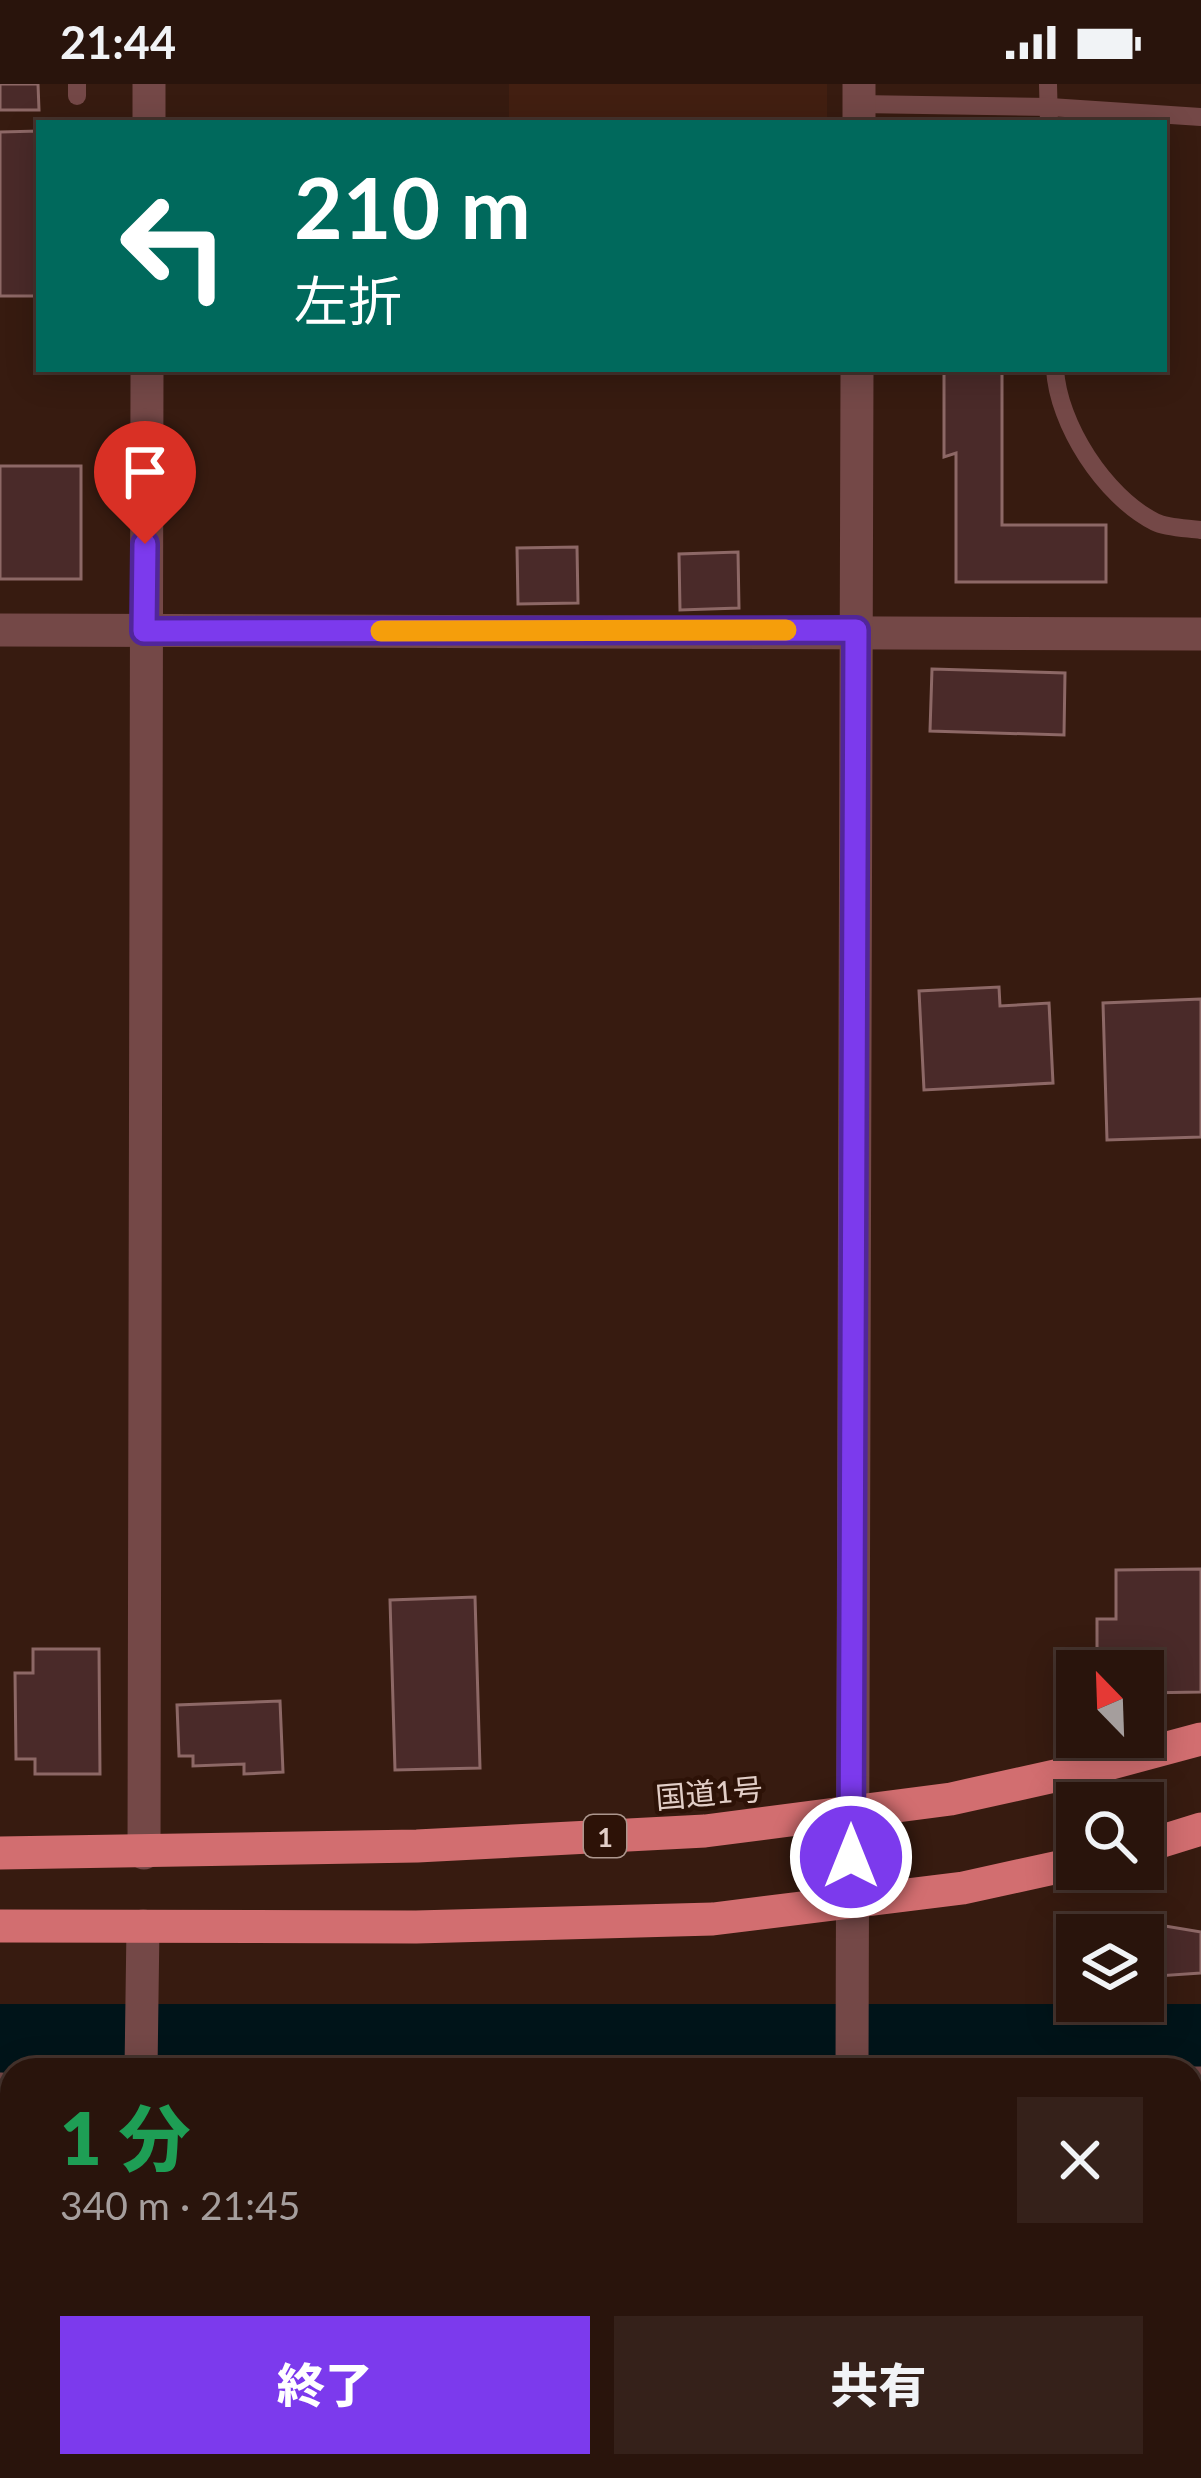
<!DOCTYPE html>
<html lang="ja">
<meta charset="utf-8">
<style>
:root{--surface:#29140c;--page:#35211a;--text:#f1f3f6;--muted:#a59e9d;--line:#45332d;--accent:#7c3aed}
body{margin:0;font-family:Lato,"Noto Sans JP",sans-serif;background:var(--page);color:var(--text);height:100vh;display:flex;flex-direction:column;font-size:45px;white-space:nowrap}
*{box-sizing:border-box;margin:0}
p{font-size:39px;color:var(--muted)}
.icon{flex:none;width:66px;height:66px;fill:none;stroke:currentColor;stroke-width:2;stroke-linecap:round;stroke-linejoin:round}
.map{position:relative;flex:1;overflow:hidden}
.details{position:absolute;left:0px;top:1974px;width:1203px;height:420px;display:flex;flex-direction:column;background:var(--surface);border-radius:36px 36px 0 0;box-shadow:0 6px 30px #0003,0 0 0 3px var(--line)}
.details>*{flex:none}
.top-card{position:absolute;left:36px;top:36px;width:1131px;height:252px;border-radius:0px;box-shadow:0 6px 30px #0003,0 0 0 3px var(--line);background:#00695c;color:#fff;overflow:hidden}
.needle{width:78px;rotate:337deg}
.fabs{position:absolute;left:1056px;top:1566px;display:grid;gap:24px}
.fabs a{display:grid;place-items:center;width:108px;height:108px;border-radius:0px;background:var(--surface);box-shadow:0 6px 30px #0003,0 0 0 3px var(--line);font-size:60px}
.pin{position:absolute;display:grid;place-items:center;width:102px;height:102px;color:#fff;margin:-123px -51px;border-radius:50% 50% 50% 0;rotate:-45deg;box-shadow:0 0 12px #0007}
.pin .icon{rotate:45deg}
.me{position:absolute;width:132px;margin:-66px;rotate:0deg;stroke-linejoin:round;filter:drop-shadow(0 0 9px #0008)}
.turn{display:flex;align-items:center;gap:42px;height:252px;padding:0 60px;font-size:54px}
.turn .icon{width:156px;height:156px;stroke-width:2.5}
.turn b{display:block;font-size:84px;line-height:102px}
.round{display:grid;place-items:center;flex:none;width:126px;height:126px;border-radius:0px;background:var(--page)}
.headline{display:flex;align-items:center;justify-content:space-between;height:204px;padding:0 60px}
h1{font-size:72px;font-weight:800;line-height:90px;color:#1e9e55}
.primary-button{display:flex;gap:24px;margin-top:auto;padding:24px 60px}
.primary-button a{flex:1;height:138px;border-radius:0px;background:var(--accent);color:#fff;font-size:48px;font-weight:800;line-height:138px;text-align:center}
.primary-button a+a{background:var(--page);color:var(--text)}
.status{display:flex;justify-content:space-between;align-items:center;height:84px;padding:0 60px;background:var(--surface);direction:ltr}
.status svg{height:33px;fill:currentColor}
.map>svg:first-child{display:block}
.built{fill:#421f11}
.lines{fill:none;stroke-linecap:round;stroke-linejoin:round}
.river{stroke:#001419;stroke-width:72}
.building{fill:#4a2a29;stroke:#8d6866;stroke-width:3}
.service{stroke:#744847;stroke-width:18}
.minor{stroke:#744847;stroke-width:33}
.tertiary{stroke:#744847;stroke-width:33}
.trunk{stroke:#d26e70;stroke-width:33}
.route-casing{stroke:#51269a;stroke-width:30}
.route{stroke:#7c3aed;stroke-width:21}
.slow{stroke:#f59e0b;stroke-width:21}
.labels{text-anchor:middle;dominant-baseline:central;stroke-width:9;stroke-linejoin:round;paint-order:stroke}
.shield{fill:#2d1207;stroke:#ac968d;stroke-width:3}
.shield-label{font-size:27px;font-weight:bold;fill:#e2cec7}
.street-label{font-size:30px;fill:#e2cec7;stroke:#2d1207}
</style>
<div class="status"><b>21:44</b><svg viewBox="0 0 49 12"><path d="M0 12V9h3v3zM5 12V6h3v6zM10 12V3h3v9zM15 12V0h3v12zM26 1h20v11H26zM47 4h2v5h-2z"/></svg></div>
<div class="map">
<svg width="1201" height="2394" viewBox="0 0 1201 2394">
<rect width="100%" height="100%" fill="#371b10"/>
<rect class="built" x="509" y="0" width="318" height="39"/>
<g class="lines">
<path class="river" d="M0 1956H1201"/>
</g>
<g class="building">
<path d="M0 0H38L39 26H0Z"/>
<path d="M39 47V212H0V48Z"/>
<path d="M944 285H1002V441H1106V498H956V369L944 373Z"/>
<rect x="0" y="382" width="81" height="113"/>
<path d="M577 463 578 519 518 520 517 464Z"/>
<path d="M738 468 739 524 680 526 679 470Z"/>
<path d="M932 585 1065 589 1064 651 930 647Z"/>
<path d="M999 903 1000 922 1049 919 1053 999 924 1006 919 907Z"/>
<path d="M1201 915V1053L1107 1056 1103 919Z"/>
<path d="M1201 1485V1608L1143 1609V1587H1117V1568H1097V1535H1116V1486Z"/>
<path d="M475 1513 480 1684 395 1686 390 1516Z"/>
<path d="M33 1565H99L100 1690H35V1675H16L15 1589H33Z"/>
<path d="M280 1617 283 1688 244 1690V1680L193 1682V1672H179L177 1621Z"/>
<path d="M1159 1841 1201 1848V1889L1143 1893V1851H1110Z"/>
<path d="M0 2081H4V2086H12V2130H0Z"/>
<rect x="1191" y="2151" width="10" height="112"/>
<path d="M1191 2278H1201V2393L990 2392V2382H1191Z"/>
<rect x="235" y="2382" width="244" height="12"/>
<rect x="511" y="2382" width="36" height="12"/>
</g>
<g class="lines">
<g class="service">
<path d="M77 0V12"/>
<path d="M1048 0 1049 39"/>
<path d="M859 20 1050 23 1201 33"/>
<path d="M1055 285C1058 340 1104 412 1155 438 1167 444 1187 444 1201 446"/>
<path d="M0 2242H12"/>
</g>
<g class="minor">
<path d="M149 39V0"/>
<path d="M0 546 1201 550"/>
<path d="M144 1769 147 285"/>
<path d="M141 1986 143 1842"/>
<path d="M1191 1999H1201"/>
<path d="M0 2005 12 2006"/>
<path d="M143 2382V2394"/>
</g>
<g class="tertiary">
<path d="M859 39V0"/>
<path d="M852 1986 857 285"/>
<path d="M850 2394 851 2382"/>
</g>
<g class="trunk">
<path d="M1143 1763 1201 1745"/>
<path d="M0 1769 417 1762 705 1747 951 1715 1104 1681 1201 1655"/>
<path d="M0 1842 416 1843 713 1835 963 1804 1077 1779"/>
</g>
</g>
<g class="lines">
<g class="route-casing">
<path id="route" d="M145 460 144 547 856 546 851 1773"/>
</g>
<use href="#route" class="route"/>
<path class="slow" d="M381 547 786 546"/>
</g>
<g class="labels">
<rect class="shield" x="584" y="1731" width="42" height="42" rx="9"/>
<g class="shield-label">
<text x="605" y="1752">1</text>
</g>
<g class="street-label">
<text transform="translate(709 1708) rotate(-5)">国道1号</text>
</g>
</g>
</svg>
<div class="fabs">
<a><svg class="needle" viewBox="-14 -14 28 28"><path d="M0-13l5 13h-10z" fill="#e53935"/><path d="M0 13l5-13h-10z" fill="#a59e9d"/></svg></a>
<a><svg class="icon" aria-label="search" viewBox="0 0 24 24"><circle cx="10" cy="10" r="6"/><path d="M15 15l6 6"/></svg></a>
<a><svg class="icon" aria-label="layers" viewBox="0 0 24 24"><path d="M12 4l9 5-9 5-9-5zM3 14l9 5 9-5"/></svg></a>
</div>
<div class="pin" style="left:145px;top:460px;background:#d93025"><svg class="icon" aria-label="arrive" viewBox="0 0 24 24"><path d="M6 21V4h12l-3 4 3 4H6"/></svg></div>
<svg class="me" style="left:851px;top:1773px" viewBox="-20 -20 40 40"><circle r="17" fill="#7c3aed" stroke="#fff" stroke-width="3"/><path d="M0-11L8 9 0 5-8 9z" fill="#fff"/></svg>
<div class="top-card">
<div class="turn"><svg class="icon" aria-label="left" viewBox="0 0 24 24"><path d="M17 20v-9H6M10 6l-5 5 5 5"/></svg><div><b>210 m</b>左折</div></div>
</div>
<section class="details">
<div class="headline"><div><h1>1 分</h1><p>340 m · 21:45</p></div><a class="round"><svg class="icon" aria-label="close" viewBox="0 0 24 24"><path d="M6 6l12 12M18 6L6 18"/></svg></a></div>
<div class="primary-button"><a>終了</a><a>共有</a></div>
</section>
</div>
